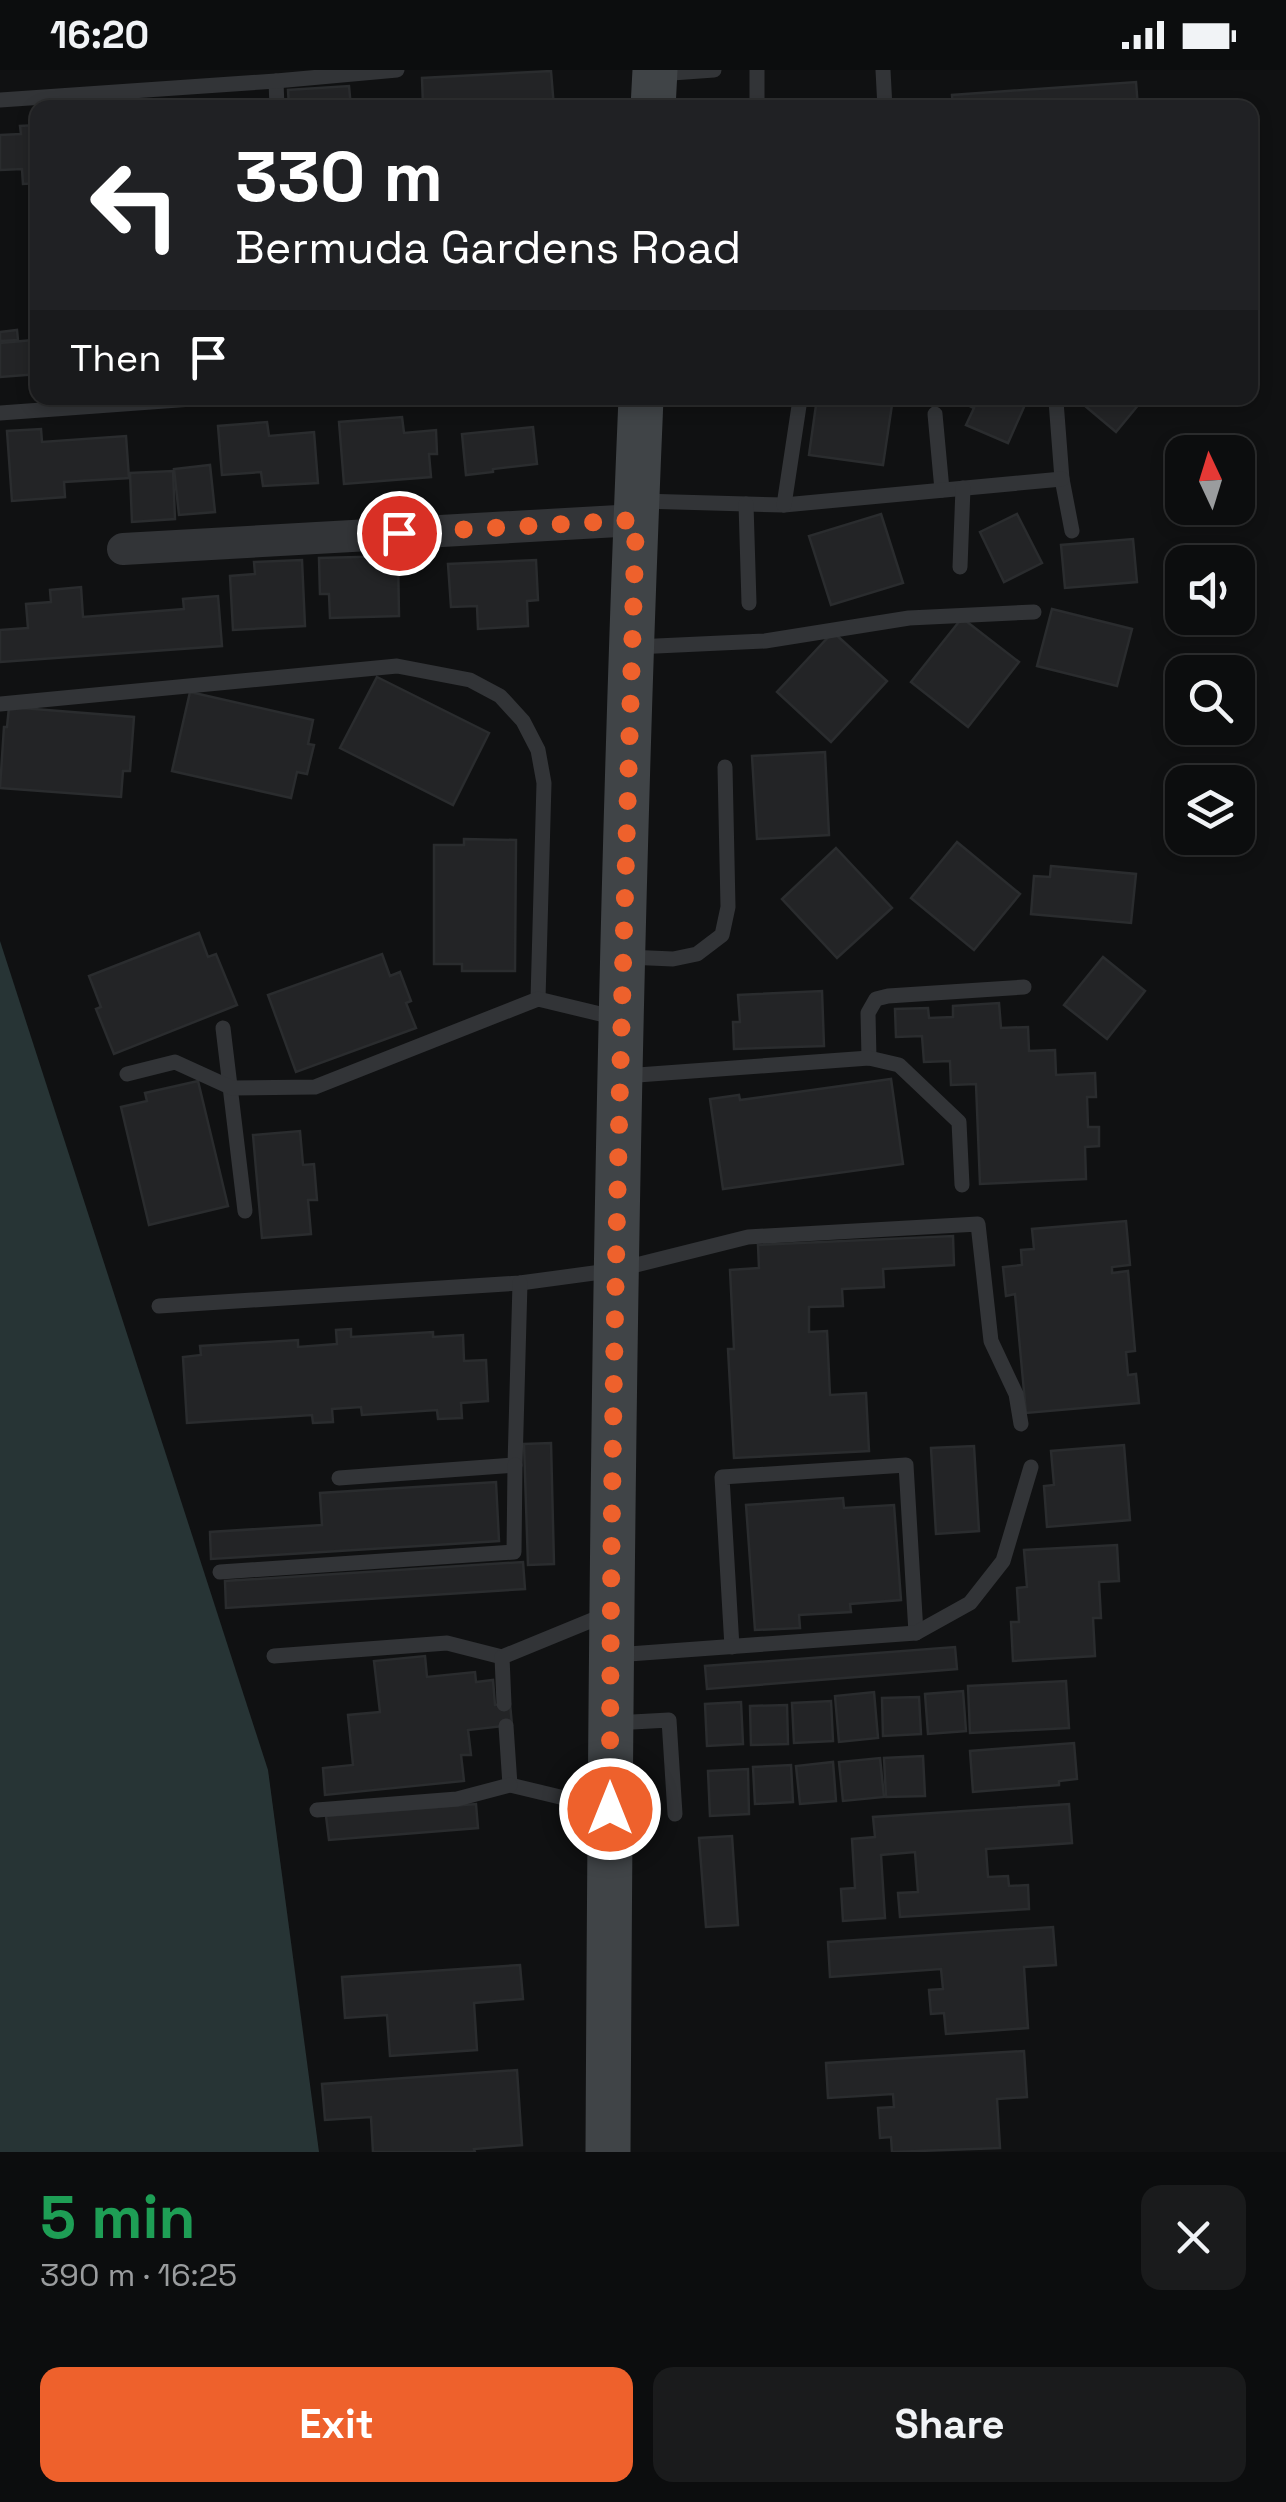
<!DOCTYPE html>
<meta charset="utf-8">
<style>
:root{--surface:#0c0d0e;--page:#1a1b1c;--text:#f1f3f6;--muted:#9a9c9e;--line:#2c2d2e;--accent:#ee612c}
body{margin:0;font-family:"Space Grotesk",sans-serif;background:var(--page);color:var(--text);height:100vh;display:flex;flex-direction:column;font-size:38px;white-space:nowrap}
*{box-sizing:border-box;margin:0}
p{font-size:32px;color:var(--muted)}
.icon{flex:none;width:55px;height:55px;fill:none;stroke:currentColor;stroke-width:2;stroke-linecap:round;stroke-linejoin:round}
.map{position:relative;height:2082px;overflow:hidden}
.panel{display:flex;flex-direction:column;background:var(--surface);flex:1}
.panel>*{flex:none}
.banner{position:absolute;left:30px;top:30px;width:1228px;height:305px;border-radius:20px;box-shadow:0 5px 15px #0003,0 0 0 2px var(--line);background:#202124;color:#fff;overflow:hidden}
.needle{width:65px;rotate:356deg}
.controls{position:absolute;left:1165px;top:365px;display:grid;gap:20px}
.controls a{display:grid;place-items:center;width:90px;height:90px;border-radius:20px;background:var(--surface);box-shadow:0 5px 15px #0003,0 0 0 2px var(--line);font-size:50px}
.pin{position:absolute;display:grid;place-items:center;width:85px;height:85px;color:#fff;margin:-42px;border:5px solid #fff;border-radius:50%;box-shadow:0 2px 10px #0007}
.me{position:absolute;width:110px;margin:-55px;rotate:0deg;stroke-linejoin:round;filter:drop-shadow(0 0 8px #0008)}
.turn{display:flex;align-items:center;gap:35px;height:210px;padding:0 40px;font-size:45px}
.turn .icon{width:130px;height:130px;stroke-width:2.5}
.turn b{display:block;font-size:70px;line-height:85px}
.then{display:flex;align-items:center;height:95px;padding:0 40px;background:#0003;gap:20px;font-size:38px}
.round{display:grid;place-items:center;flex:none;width:105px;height:105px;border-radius:20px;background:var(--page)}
.overview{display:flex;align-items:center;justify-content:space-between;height:170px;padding:0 40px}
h1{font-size:60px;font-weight:800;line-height:75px;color:#1e9e55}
.button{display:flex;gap:20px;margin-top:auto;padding:20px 40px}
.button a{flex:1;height:115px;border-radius:20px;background:var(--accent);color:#fff;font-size:40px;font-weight:800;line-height:115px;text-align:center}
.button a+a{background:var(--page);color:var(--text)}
.status{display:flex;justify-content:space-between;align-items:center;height:70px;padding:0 50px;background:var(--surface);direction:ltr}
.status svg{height:28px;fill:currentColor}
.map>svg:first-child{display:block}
.water{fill:#273435}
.building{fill:#232426;stroke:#2a2c2e;stroke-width:2.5}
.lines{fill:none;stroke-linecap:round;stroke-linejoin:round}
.lane{stroke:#323437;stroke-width:15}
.street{stroke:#323437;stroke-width:32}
.secondary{stroke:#404447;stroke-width:45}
.route{stroke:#ee612c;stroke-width:18;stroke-dasharray:0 32.4}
</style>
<div class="status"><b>16:20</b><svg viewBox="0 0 49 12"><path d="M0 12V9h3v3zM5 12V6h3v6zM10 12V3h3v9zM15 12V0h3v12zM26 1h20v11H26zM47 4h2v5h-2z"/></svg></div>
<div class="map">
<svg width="1286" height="2082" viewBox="0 0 1286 2082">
<rect width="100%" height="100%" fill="#101112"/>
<path class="water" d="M0 871 268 1700 319 2082H0Z"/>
<g class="building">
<path d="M551 1 554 38 423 35 422 8Z"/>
<path d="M1136 12 1138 38H953L952 25Z"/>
<path d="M349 16 351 38H289L288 20Z"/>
<path d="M38 55V113L23 114 22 99 0 100V65L21 64 20 56Z"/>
<path d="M38 259V304L0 307V273L33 270V260Z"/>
<path d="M17 260 18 270 0 271V262Z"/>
<path d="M817 328H893L883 395 809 385Z"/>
<path d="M960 328H1028L1008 373 966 355 974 338 959 331Z"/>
<path d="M1090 328H1144L1116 362 1084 335Z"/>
<path d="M402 347 404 363 436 360 437 384H429L431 407 344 414 339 352Z"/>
<path d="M267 352 269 366 314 362 318 413 263 416 261 402 222 405 218 356Z"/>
<path d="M533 357 537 394 493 399V402L466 405 462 364Z"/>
<path d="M41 359 42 372 126 366 129 408 64 412 65 427 12 431 7 361Z"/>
<path d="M210 395 215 442 179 445 174 399Z"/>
<path d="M173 401 175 449 132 452 130 403Z"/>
<path d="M881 444 903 513 831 535 809 466Z"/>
<path d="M1017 444 1042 493 1004 512 980 462Z"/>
<path d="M1133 469 1137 512 1065 518 1061 475Z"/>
<path d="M398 486 399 546 330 548 329 524H320L319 488Z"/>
<path d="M302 490 305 556 233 560 230 506 255 504 254 492Z"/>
<path d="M536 490 538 530 527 531 528 556 478 559 477 536 451 537 448 494Z"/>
<path d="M81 517 83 547 184 539 183 529 218 526 222 576 0 592V560L28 558 26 534 51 532 50 520Z"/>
<path d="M1052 539 1132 559 1117 616 1037 596Z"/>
<path d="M962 548 1019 592 968 657 911 612Z"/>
<path d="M833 562 887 611 831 672 777 622Z"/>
<path d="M377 607 489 663 453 735 340 678Z"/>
<path d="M190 622 313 650 308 674 314 675 307 704 297 702 291 728 172 701Z"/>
<path d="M9 637 134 647 130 701H123L121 727 0 718 4 657H7Z"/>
<path d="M825 682 829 765 757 769 752 686Z"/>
<path d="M464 769 516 770 515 901H462V894H434V775H464Z"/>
<path d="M957 772 1020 824 974 880 911 828Z"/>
<path d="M836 778 892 838 837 888 782 829Z"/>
<path d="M1051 796 1136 804 1131 853 1031 844 1034 806 1050 807Z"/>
<path d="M199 863 208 887 216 884 237 935 114 984 96 939 101 937 89 906Z"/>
<path d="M382 884 390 906 400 902 411 931 406 933 416 958 296 1002 268 925Z"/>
<path d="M1103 887 1145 921 1107 969 1064 935Z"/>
<path d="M822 921 824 976 734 979 733 952H740L738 925Z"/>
<path d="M999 933 1001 958 1028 957 1029 981 1055 980 1056 1005 1095 1003 1096 1027H1087L1088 1057H1099V1076L1085 1077 1086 1109 980 1114 976 1014 951 1015 950 991 924 992 922 966 896 967 895 939 928 938 929 948 953 947V936Z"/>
<path d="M891 1009 903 1094 723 1119 710 1029 739 1025 740 1030Z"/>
<path d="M198 1011 228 1136 149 1155 121 1037 147 1031 145 1023Z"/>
<path d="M300 1061 303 1095 314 1094 317 1130H308L311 1164 262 1168 253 1065Z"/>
<path d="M1126 1151 1130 1195 1112 1197V1203L1128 1201 1135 1281 1126 1282 1128 1305 1136 1304 1139 1333 1026 1343 1015 1224 1006 1226 1003 1197 1022 1195 1021 1180 1034 1179 1032 1159Z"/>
<path d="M953 1166 954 1195 883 1199 884 1217 842 1219 843 1236 809 1237V1262L827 1261 830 1325 866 1323 869 1381 734 1388 728 1279H734L730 1200 759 1198 758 1175Z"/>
<path d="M351 1259V1267L433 1262V1267L463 1265 464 1291 486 1290 488 1331 461 1333 462 1348 438 1349 437 1340 362 1345 361 1337 332 1339 333 1352 313 1353 312 1345 187 1353 183 1287 201 1285 200 1276 298 1270V1277L337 1274 336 1260Z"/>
<path d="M551 1373 554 1494 528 1495 524 1374Z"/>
<path d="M1124 1375 1130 1450 1047 1457 1044 1416 1054 1415 1051 1381Z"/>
<path d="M974 1376 979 1461 936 1464 931 1378Z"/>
<path d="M496 1412 499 1471 211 1489 210 1462 322 1455 320 1423Z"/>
<path d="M843 1428 844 1438 894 1435 901 1530 850 1534 851 1542 799 1545 800 1558 755 1560 746 1435Z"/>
<path d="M1117 1475 1119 1511 1099 1512 1101 1548H1093L1095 1586 1013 1591 1011 1552H1019L1017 1518 1027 1517 1024 1480Z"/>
<path d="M523 1492 525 1519 226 1538 225 1511Z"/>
<path d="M955 1577 957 1599 707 1619 705 1596Z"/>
<path d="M425 1586 427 1607 475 1602 476 1612 493 1610 495 1635 510 1634 512 1655 468 1660 471 1685H461L464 1711 325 1725 323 1698 353 1695 348 1645 380 1642 374 1591Z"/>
<path d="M1066 1611 1069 1658 970 1663 968 1616Z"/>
<path d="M963 1621 966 1661 928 1664 925 1624Z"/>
<path d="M874 1622 878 1668 839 1672 835 1626Z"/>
<path d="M919 1627 921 1664 883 1666 882 1628Z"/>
<path d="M831 1631 833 1671 794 1673 792 1633Z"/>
<path d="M741 1632 743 1674 707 1676 705 1634Z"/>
<path d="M787 1635 788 1674 751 1675 750 1636Z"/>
<path d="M1074 1673 1077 1709 1059 1711V1715L973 1722 970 1681Z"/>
<path d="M923 1686 925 1726 886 1727 884 1688Z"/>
<path d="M880 1688 884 1727 843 1731 839 1692Z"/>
<path d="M833 1692 836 1731 800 1734 796 1696Z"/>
<path d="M791 1695 793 1732 755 1734 753 1697Z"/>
<path d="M748 1699 749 1744 710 1746 708 1701Z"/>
<path d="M476 1734 478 1758 329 1770 326 1746Z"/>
<path d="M1069 1734 1072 1773 986 1779 988 1807 1008 1806 1009 1816 1028 1815 1029 1839 900 1847 898 1823 918 1822 915 1782 881 1785 885 1848 843 1851 841 1819 855 1818 852 1769 875 1767 873 1747Z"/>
<path d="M732 1766 738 1855 706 1857 699 1768Z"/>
<path d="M1053 1857 1056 1895 1024 1897 1028 1958 946 1964 944 1943 931 1944 929 1920 943 1919 941 1899 830 1907 828 1872Z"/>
<path d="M520 1895 523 1929 474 1933 477 1980 390 1986 387 1945 345 1948 342 1907Z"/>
<path d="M1024 1981 1027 2027 997 2029 1000 2078 892 2082 891 2067 880 2068 878 2038 894 2037 893 2024 828 2028 826 1993Z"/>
<path d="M517 2000 522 2075 474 2079 475 2082H373L371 2047 325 2050 322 2014Z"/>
</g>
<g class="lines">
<g class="lane">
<path d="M883 0 885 38"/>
<path d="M658 4 714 0"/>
<path d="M276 11 277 38"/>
<path d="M0 30 276 11 397 0"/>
<path d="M757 38V0"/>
<path d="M1056 331 1062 409 1072 461"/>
<path d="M0 343 206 328"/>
<path d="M935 344 942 420"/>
<path d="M641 431 784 435 1062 409"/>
<path d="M746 434 749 533"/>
<path d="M784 435 799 336"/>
<path d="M960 497 963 418"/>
<path d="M635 577 765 571 909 548 1034 542"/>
<path d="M0 634 397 596 470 610 500 626 523 651 538 680 544 713 538 929"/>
<path d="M627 887 673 889 697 884 722 865 728 837 725 697"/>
<path d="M223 958 245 1141"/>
<path d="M869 988 868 943 876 929 888 926 1024 917"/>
<path d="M127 1004 175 992 232 1018 315 1017 538 929 617 948"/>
<path d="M624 1006 869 988 899 995 959 1052 962 1115"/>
<path d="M159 1236 520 1213 616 1200 748 1167 978 1154 991 1271 1016 1324 1021 1354"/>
<path d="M339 1408 515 1395 520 1213"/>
<path d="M220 1502 514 1482 515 1395"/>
<path d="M732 1577 722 1407 906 1395 916 1563"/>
<path d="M615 1585 916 1563 970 1533 1003 1491 1031 1397"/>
<path d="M274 1586 447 1573 502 1587"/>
<path d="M504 1634 502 1587 607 1544"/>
<path d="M614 1653 669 1650 675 1744"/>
<path d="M506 1656 510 1715 606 1738"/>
<path d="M317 1740 457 1729 510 1715"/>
</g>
<path class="street" d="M123 479 636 450"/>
<g class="secondary">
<path d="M653 38 655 0"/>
<path d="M608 2082C611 1497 616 912 641 328"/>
</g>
</g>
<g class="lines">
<path class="route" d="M399 463 636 450C623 879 610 1309 610 1739"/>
</g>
</svg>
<div class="controls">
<a><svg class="needle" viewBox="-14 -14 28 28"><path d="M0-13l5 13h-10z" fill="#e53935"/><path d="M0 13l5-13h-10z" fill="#9a9c9e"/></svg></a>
<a><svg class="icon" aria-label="sound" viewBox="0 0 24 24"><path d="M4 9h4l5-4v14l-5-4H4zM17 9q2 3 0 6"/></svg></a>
<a><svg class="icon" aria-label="search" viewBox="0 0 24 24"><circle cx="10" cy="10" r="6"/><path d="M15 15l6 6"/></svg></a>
<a><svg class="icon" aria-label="layers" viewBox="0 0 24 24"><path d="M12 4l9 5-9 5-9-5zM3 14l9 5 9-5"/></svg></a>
</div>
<div class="pin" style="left:399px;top:463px;background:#d93025"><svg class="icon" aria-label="arrive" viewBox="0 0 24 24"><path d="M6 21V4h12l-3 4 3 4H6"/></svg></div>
<svg class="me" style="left:610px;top:1739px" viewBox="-20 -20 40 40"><circle r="17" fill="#ee612c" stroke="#fff" stroke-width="3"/><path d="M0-11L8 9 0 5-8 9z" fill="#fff"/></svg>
<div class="banner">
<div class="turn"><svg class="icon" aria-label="left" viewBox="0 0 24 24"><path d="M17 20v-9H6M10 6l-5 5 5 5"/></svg><div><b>330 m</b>Bermuda Gardens Road</div></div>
<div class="then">Then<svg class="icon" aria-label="arrive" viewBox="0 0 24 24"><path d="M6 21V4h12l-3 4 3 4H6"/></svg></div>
</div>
</div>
<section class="panel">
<div class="overview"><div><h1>5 min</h1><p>390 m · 16:25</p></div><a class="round"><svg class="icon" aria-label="close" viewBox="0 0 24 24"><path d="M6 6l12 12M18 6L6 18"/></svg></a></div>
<div class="button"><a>Exit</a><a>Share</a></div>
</section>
